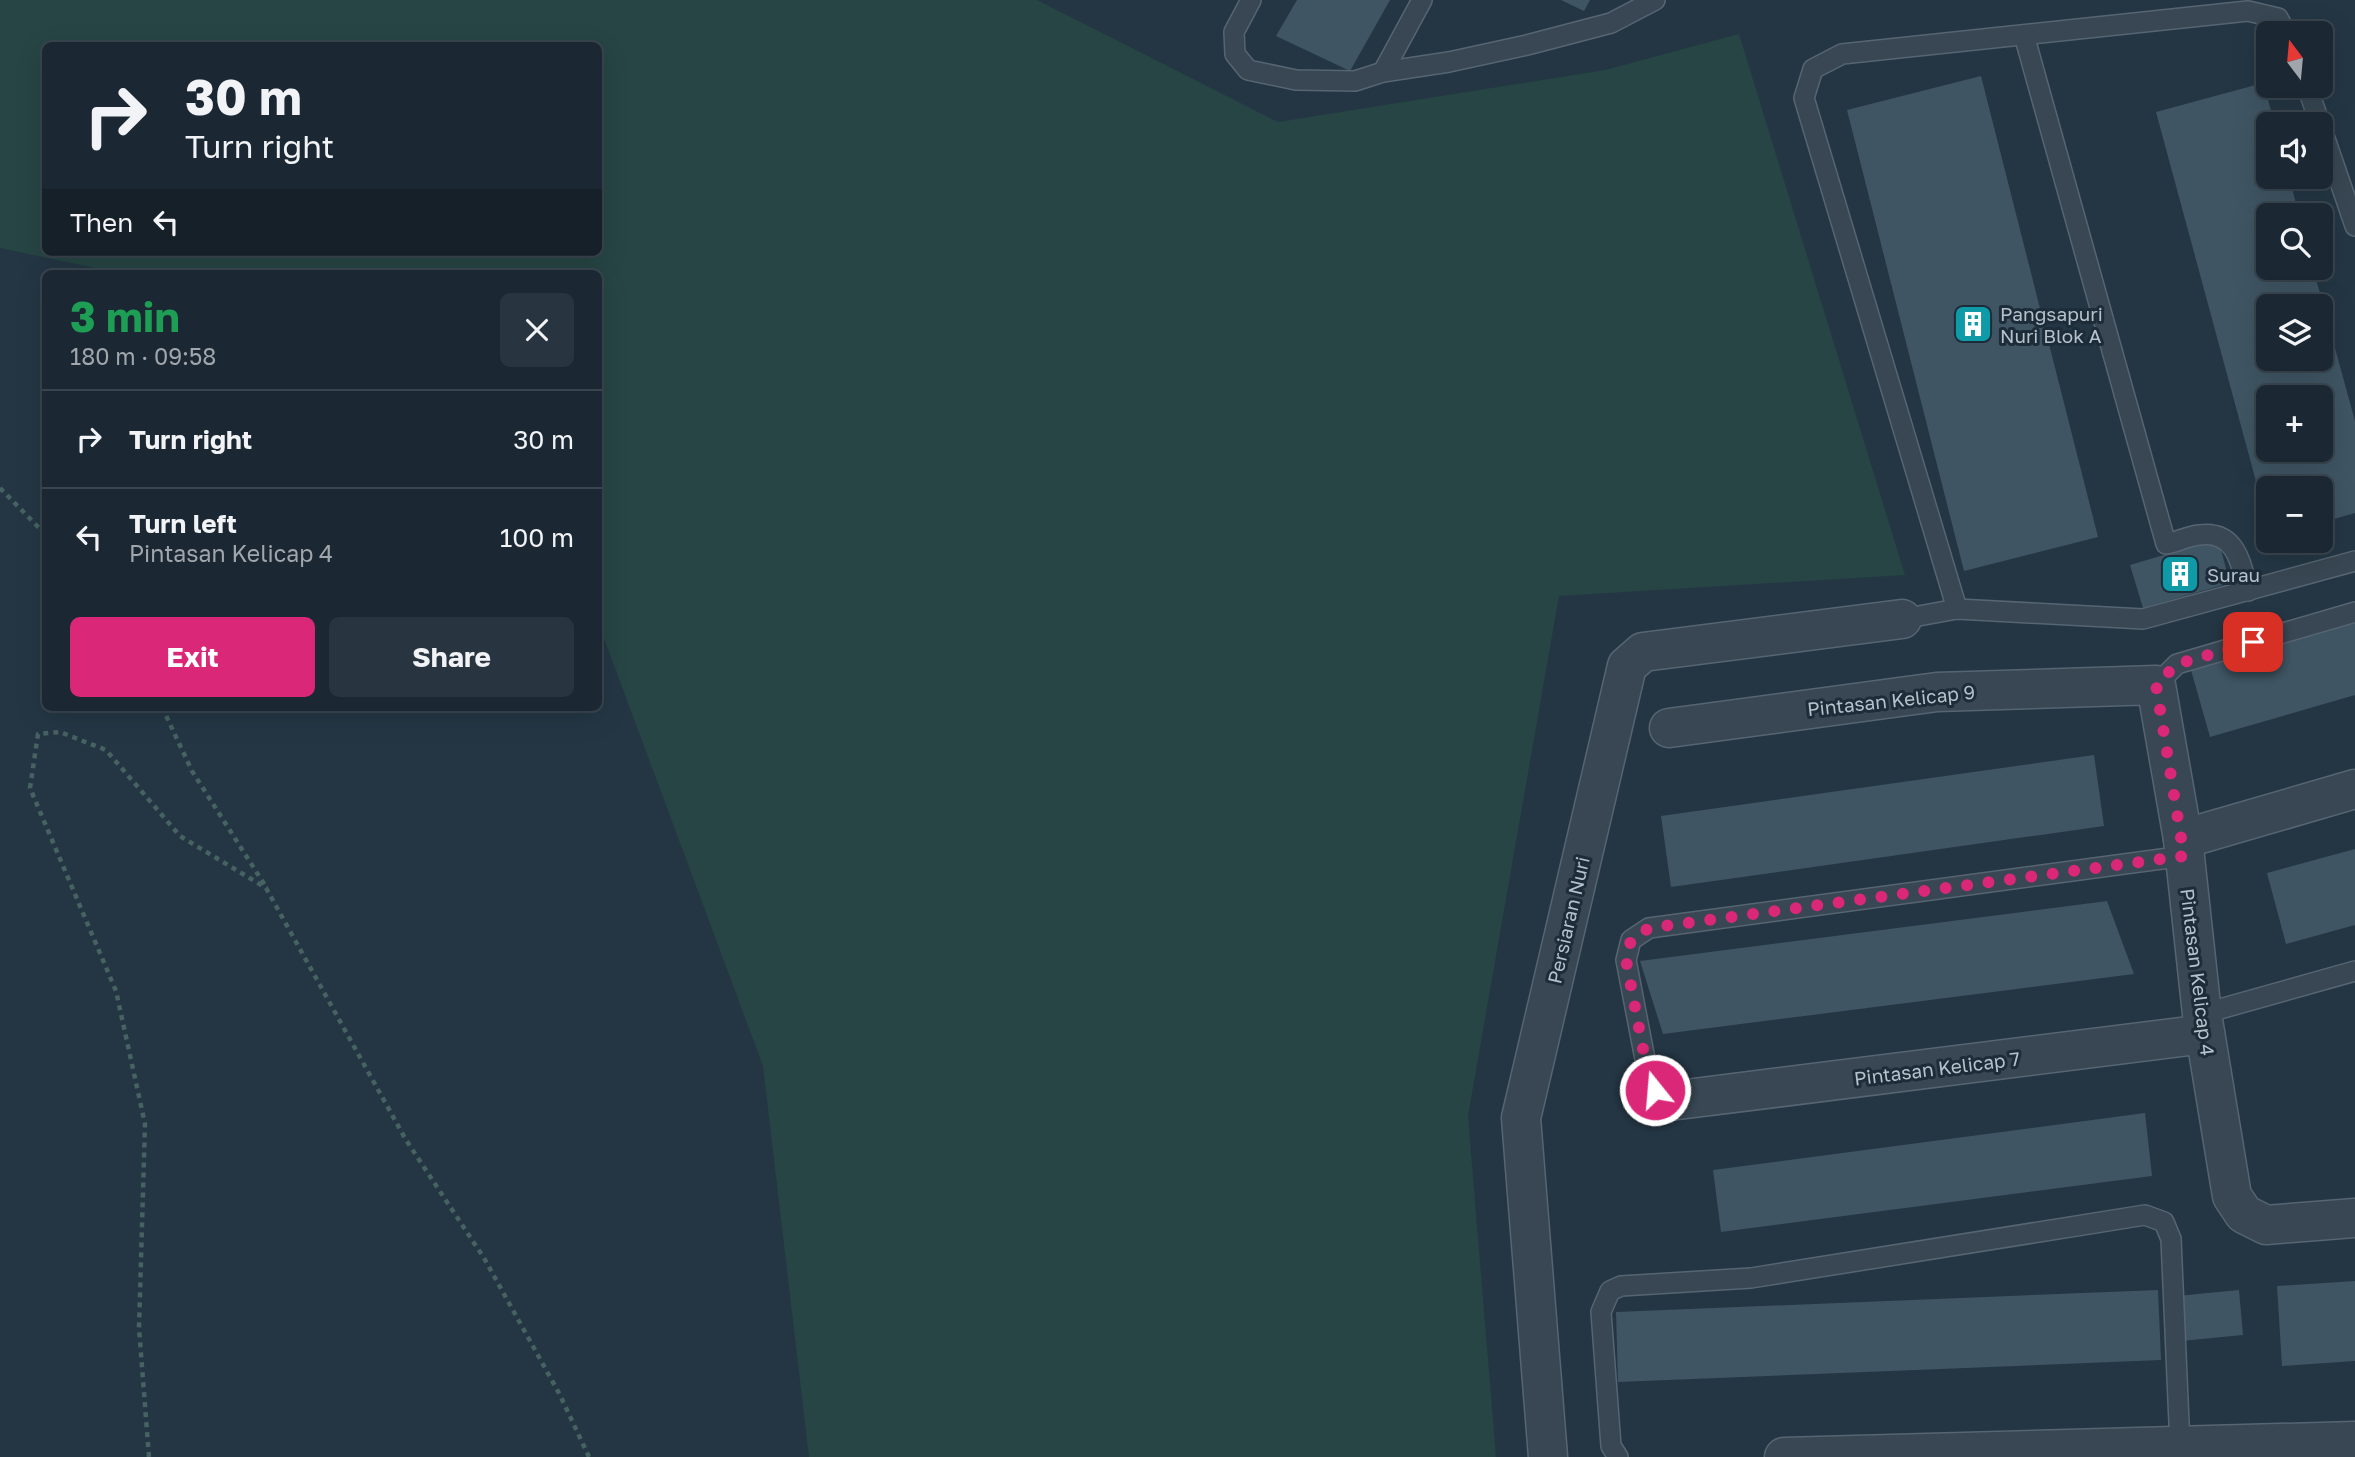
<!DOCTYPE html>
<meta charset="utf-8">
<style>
:root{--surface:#1b2833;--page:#28343f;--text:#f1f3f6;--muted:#a0a6ac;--line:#39444e;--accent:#db2777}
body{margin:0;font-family:"Golos Text",sans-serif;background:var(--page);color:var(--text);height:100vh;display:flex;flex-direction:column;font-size:26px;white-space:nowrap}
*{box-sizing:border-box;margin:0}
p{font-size:23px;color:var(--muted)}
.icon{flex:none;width:38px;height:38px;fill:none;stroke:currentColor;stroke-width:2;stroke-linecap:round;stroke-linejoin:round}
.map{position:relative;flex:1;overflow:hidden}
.side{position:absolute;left:42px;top:270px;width:560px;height:441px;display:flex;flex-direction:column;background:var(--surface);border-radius:10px;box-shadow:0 7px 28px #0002,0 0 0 2px var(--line)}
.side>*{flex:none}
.hud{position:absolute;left:42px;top:42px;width:560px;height:214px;border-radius:10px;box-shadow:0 7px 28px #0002,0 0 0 2px var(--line);background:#1b2833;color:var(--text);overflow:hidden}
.needle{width:46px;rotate:344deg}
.tools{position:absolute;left:2256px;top:21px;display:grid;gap:14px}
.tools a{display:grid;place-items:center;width:77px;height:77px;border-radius:10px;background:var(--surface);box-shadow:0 7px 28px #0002,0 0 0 2px var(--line);font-size:35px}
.pin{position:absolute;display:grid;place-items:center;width:60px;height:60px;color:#fff;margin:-30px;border-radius:14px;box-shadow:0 4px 10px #0006}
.me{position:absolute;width:77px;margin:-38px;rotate:343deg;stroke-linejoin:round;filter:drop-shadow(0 0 5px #0008)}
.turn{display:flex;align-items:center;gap:24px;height:147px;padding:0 28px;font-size:32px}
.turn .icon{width:91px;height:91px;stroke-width:2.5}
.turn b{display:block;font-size:49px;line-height:60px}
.then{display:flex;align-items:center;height:66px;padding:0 28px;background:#0003;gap:14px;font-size:26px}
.round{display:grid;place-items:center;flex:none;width:74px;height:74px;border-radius:10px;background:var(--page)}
.headline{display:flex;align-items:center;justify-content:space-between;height:119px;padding:0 28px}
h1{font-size:42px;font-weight:700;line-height:52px;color:#1e9e55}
.cta{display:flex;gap:14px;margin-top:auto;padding:14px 28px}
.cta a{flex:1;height:80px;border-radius:10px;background:var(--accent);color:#fff;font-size:28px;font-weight:700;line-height:80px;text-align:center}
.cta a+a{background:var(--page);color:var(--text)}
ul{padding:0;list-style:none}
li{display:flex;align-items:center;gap:21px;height:98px;padding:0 28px;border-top:2px solid var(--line)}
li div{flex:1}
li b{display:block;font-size:26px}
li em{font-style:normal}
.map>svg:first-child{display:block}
.green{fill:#264544;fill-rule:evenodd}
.building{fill:#3f5563;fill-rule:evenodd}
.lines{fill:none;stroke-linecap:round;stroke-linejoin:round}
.service-casing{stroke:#566571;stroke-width:22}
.minor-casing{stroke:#566571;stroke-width:41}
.path{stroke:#466262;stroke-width:4.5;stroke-dasharray:5 5;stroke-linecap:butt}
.service{stroke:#384753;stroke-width:19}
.minor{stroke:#384753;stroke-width:38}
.route{stroke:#db2777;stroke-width:12;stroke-dasharray:0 21.6}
.labels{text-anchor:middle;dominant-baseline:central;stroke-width:6;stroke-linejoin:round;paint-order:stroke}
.poi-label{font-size:19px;fill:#b5c2cd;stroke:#1d2c39;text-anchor:start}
.street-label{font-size:19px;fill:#b5c2cd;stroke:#1d2c39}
</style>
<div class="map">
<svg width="2355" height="1457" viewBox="0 0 2355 1457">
<rect width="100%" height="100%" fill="#243644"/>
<path class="green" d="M0 0H1037L1278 122 1605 70 1739 34 1905 575 1559 596 1468 1116 1496 1457H809L763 1066 599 625 598 273H119L0 248ZM46 46H598V252H46Z"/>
<g class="building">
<path d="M1297 0H1390L1350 71 1276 36Z"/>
<path d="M1561 0H1590L1584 11Z"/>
<path d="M1981 76 2098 537 1964 571 1847 110Z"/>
<path d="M2263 83 2275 124H2268V177H2289L2299 215H2268V268H2313L2355 421V513L2320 523V488H2268L2267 522 2156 112ZM2268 306H2320V359H2268ZM2268 397H2320V450H2268Z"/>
<path d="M2218 539 2230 583 2143 608 2130 565Z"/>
<path d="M2355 623V695L2210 737 2191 670Z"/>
<path d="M2094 755 2104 826 1671 887 1661 816Z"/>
<path d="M2355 849V925L2286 944 2267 873Z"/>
<path d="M2107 901 2134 974 1663 1034 1640 961Z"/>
<path d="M2145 1113 2152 1176 1721 1232 1713 1170Z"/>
<path d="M2355 1281V1361L2282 1366 2277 1286Z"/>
<path d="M2158 1290 2161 1360 1618 1382 1616 1312Z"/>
<path d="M2239 1290 2243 1335 2181 1341 2177 1296Z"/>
</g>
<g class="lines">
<g class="service-casing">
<g id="service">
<path d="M1251 0 1234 32 1235 54 1248 70 1296 80 1355 81 1383 72 1449 62 1527 45 1611 23 1655 0"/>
<path d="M2024 35 2166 544C2177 542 2188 536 2199 535 2236 530 2241 563 2248 591"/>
<path d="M1383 72 1422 0"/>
<path d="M2307 86 2355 226"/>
<path d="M1957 609 1804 98 1813 69 1842 54 2248 11 2278 18 2286 33"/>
<path d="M1902 619 1957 609 2143 619 2355 561"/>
<path d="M2156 685 2177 664 2355 612"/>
<path d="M2202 1014 2355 971"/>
<path d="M1670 1101 1655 1090 1648 1075 1626 960 1631 940 1649 928 2184 856"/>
<path d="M1618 1457 1611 1446 1601 1312 1610 1291 1621 1286 1751 1278 2145 1215 2164 1222 2171 1239 2180 1446"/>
</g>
</g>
<g class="minor-casing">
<g id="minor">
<path d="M1669 728 1937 692 2156 685 2183 839 2202 1014 2232 1196 2244 1214 2266 1225 2355 1218"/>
<path d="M2183 839 2355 789"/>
<path d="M1670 1101 2205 1034"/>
<path d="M1548 1457 1521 1118 1627 666 1643 652 1902 619"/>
<path d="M1784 1457 2355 1441"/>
</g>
</g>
<g class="path">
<path d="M0 488 46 535"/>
<path d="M162 707 192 771 266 887"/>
<path d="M149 1457 139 1328 145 1124 116 991 30 788 38 734 60 732 106 750 180 836 266 888 406 1140 484 1258 560 1395 589 1457"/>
</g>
<use href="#service" class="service"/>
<use href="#minor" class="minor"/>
</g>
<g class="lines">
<path class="route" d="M1655 1090 1648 1075 1626 960 1631 940 1649 928 2184 856 2156 685 2177 664 2253 642"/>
</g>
<defs>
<g id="building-square" transform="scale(2.0125)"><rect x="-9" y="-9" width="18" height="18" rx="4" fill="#0f9aa8" stroke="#1d2c39"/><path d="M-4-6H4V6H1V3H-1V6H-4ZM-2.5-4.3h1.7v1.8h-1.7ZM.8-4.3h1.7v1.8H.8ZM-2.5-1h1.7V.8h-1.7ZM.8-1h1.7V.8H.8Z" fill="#fff"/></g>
</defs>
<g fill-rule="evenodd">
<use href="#building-square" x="1973" y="324"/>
<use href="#building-square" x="2180" y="574"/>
</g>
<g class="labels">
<g class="poi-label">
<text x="2000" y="313">Pangsapuri<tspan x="2000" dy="22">Nuri Blok A</tspan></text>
<text x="2207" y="574">Surau</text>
</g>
<g class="street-label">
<text transform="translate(1891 700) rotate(-6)">Pintasan Kelicap 9</text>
<text transform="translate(1568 920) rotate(-77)">Persiaran Nuri</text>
<text transform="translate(2198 972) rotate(83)">Pintasan Kelicap 4</text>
<text transform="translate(1937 1068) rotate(-7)">Pintasan Kelicap 7</text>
</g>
</g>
</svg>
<div class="tools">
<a><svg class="needle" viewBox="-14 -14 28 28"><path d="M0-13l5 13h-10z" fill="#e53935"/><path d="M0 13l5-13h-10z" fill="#a0a6ac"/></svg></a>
<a><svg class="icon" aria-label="sound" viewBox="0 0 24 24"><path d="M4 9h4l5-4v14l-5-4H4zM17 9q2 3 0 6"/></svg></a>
<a><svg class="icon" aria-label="search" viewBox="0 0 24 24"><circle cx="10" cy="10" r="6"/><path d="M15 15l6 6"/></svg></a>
<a><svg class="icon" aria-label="layers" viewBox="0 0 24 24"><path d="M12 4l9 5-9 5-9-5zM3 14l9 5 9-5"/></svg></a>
<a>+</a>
<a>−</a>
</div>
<div class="pin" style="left:2253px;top:642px;background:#d93025"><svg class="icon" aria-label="arrive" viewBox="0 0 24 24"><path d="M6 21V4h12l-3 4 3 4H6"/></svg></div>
<svg class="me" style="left:1655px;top:1090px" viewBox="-20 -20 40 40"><circle r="17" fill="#db2777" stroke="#fff" stroke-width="3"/><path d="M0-11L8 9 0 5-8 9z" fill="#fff"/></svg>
<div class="hud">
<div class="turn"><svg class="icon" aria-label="right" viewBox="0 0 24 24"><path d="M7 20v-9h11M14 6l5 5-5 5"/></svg><div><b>30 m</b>Turn right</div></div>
<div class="then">Then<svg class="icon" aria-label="left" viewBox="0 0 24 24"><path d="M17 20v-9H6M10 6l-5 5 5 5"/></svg></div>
</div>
<section class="side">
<div class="headline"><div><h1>3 min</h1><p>180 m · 09:58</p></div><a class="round"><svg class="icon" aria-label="close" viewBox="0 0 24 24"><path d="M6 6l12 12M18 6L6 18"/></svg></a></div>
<ul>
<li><svg class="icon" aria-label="right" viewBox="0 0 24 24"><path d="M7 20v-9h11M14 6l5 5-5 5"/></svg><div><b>Turn right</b></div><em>30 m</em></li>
<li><svg class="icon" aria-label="left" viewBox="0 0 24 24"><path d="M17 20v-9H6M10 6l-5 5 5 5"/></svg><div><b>Turn left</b><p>Pintasan Kelicap 4</p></div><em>100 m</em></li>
</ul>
<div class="cta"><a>Exit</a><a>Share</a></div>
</section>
</div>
